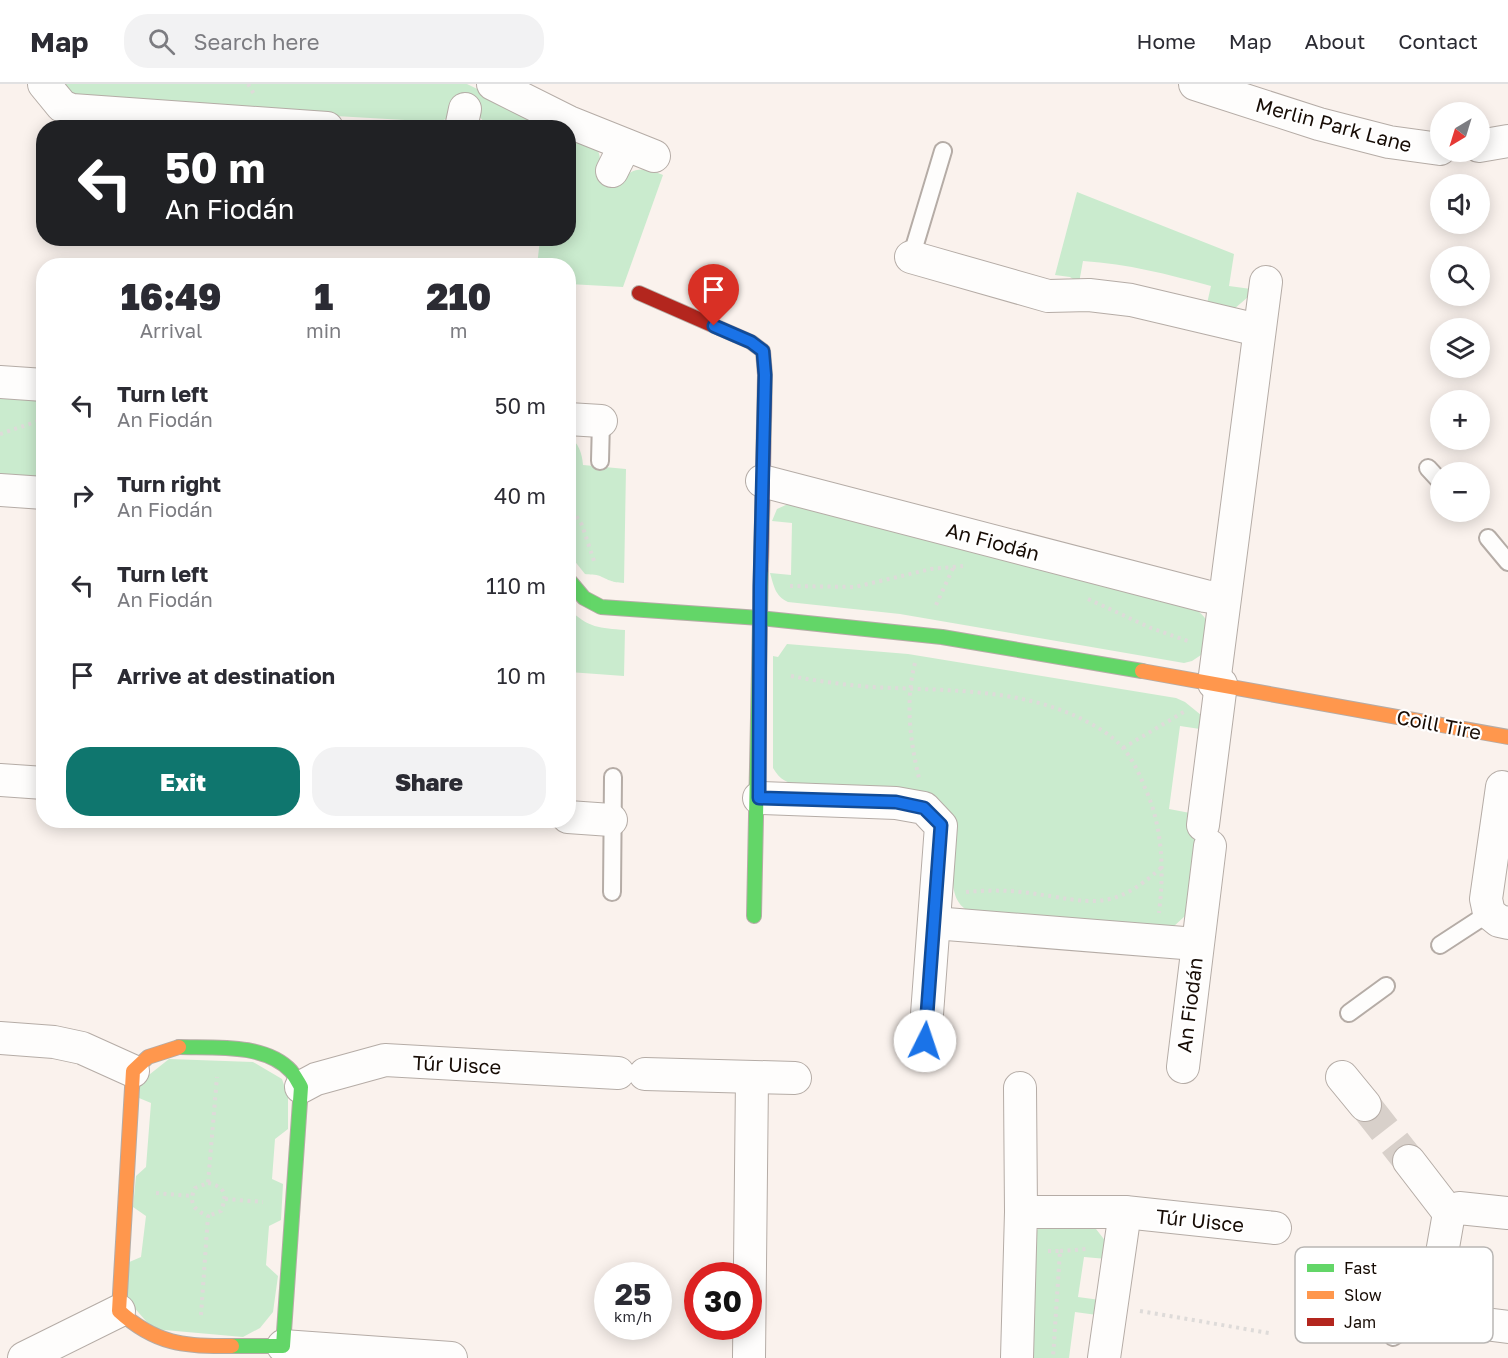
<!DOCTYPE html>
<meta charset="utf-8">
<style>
:root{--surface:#fff;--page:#f2f2f3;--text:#2b2b33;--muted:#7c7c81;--line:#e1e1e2;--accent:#0f766e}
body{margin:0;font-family:"Golos Text",sans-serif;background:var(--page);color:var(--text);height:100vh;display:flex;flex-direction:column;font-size:22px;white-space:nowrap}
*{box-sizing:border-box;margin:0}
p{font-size:20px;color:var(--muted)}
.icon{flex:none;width:33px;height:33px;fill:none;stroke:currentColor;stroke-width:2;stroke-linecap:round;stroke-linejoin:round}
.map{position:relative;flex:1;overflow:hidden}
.sheet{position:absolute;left:36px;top:174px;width:540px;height:570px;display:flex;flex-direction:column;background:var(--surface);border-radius:24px;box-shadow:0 3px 15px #0003}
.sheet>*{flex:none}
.guide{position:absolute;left:36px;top:36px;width:540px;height:126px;border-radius:24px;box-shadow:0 3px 15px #0003;background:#202124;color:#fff;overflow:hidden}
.needle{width:39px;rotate:218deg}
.controls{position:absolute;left:1430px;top:18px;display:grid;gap:12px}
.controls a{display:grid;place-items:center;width:60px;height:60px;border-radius:50%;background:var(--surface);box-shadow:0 3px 15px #0003;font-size:30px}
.speed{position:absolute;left:594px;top:1178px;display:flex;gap:12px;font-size:30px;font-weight:700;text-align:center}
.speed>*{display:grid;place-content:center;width:78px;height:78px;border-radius:50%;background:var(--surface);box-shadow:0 3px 15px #0003;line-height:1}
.speed small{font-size:15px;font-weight:400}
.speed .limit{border:9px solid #d22;background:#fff;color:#111}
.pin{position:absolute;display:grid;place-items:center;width:51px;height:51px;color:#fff;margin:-62px -26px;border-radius:50% 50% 50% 0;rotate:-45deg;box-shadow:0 0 6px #0007}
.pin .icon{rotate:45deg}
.me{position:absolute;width:66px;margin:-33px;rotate:4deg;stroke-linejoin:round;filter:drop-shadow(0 0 4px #0008)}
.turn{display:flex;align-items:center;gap:21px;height:126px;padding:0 30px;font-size:27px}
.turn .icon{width:78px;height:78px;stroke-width:2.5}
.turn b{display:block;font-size:42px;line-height:51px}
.eta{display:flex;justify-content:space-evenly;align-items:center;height:102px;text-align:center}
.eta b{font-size:36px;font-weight:800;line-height:42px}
.primary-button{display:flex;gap:12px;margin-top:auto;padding:12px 30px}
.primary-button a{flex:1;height:69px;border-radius:24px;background:var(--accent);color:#fff;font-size:24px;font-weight:800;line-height:69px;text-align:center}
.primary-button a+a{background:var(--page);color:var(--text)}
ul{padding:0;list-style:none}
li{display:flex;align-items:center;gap:18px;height:90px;padding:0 30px}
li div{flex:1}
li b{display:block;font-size:22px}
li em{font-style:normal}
header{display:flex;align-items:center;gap:36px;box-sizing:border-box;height:84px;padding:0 30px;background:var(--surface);border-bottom:2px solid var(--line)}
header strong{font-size:28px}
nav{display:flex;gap:33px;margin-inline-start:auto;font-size:21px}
.search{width:420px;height:54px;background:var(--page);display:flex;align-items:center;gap:15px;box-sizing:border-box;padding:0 21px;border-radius:24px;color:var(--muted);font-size:22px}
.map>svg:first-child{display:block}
.green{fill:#caebce}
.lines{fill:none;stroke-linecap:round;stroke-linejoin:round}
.street-tunnel{stroke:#d8d0ca;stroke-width:32;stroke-dasharray:32 16;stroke-linecap:butt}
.lane-casing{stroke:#b5aca6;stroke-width:20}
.street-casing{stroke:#b5aca6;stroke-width:34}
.fast-casing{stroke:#b5aca6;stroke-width:16}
.slow-casing{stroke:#b5aca6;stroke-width:16}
.jam-casing{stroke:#b5aca6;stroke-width:16}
.path{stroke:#dedbd9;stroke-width:4;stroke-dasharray:3 4.5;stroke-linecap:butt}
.lane{stroke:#fefdfc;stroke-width:16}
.street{stroke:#fefdfc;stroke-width:32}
.fast{stroke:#63d668;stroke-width:14}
.slow{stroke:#ff974d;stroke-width:14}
.jam{stroke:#b3261e;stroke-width:14}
.route-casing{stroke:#114b97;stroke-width:15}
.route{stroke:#1a73e8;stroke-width:10}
.labels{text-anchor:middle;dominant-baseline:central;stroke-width:4.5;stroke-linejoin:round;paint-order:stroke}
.street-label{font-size:20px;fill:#170c05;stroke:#fff}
.key{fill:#fff;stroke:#b9b6b4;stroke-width:1.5}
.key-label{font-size:16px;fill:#170c05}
</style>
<header>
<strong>Map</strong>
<div class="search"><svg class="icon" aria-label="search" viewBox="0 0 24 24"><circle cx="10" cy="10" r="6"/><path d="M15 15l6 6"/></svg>Search here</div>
<nav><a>Home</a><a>Map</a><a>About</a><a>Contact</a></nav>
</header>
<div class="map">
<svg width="1508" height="1274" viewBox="0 0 1508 1274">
<rect width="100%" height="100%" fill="#faf2ed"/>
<g class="green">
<path d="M57 0H467L555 43 494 41 484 38 478 31 448 34 439 38 77 17Z"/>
<path d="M569 49C593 63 605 60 598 90L621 100C630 81 646 84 663 91L623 203 569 200 568 182H537L540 155 568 154Z"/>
<path d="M1077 108 1234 170 1229 202 1251 205 1248 213 1234 225 1206 224 1211 202C1166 190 1129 180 1083 177L1079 199 1070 193 1055 191Z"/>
<path d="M0 314 43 316V393L0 390Z"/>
<path d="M568 352C579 359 582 369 583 381L626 385 624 499C611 498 611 497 600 492 596 490 589 491 585 490L569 470Z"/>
<path d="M788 420 1191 523C1214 535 1208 546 1204 569L1192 577 1184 579 900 530 788 518C775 512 774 502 770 489L791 491 792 439 772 437 777 425Z"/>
<path d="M569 525C588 544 600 544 625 546L624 592 569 588Z"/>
<path d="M787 560 908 570 1176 614 1185 618 1201 631 1200 645 1180 642 1169 725 1190 729 1189 750 1199 751 1188 824 1185 832 1173 843 969 827C944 815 955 777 956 754 955 744 938 718 929 711 913 698 824 702 800 701 787 699 780 696 773 684V572L778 573Z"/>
<path d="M169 975 253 978 282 995 288 1013V1045L275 1055 272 1095 283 1100 281 1136 269 1142 266 1181 278 1192 273 1228 260 1244 243 1253 153 1245 124 1212 127 1179 141 1173 146 1132 133 1123 136 1092 146 1083 151 1019 139 1014 140 998Z"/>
<path d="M1080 1138 1096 1145 1110 1163 1107 1175 1084 1173 1078 1213 1100 1216 1097 1231 1075 1228 1069 1274H1031L1035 1149 1042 1140Z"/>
</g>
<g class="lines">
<path class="street-tunnel" d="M1365 1021 1409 1077"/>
<g class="lane-casing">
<g id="lane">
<path d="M910 177 943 67"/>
<path d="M600 377 601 337"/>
<path d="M1428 384 1440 397"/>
<path d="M1488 454 1508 478"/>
<path d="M612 808 613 693"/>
<path d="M1440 861 1489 829"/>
<path d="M1349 929 1386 902"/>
<path d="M1393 1253 1435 1225"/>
</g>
</g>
<g class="street-casing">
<g id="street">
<path d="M44 0 62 22 72 26 327 44"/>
<path d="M493 0 569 38 654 72"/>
<path d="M1195 0 1319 40 1389 58 1440 65"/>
<path d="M461 44 465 25"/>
<path d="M1479 62 1508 57"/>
<path d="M612 87 625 61"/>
<path d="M911 173 1048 212 1089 211 1131 216 1258 246"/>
<path d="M0 298 44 301"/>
<path d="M568 335 601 337"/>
<path d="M762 397 1205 512 1224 515"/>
<path d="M0 406 44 409"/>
<path d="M1214 599 1266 198"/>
<path d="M0 696 44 699"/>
<path d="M1502 703 1486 815 1489 829 1499 837 1508 839"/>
<path d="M759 714 896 719 924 724 941 742 925 957"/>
<path d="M568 733 611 736"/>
<path d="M1203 741 1221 600"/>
<path d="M934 839 1196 860"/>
<path d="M0 954 54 958 82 964 133 987"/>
<path d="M1183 983 1210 762"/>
<path d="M645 990 795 994"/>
<path d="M1342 993 1365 1021"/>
<path d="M301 1003 316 995 385 976 618 989"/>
<path d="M1409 1077 1449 1129"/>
<path d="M1021 1128H1125L1275 1144"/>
<path d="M1508 1129 1459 1124 1449 1129 1435 1209V1225L1453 1236 1508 1243"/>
<path d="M283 1262 451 1274"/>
<path d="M24 1274 119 1227"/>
<path d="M749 1274 752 994"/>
<path d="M1017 1274 1021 1128 1020 1004"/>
<path d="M1104 1274 1125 1128"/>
</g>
</g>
<g class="fast-casing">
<g id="fast">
<path d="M568 495 584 514 601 523 760 534 942 553 1142 587"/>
<path d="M754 832 761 485"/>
<path d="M179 963C214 964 265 959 291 987 295 992 298 998 301 1003L283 1262H232"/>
</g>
</g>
<g class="slow-casing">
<g id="slow">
<path d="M1142 587 1508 653"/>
<path d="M179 963 148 973 133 987 119 1227C155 1260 185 1263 232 1262"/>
</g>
</g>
<g class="jam-casing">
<path id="jam" d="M639 209 751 258 763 267 765 291 761 485"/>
</g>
<g class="path">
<path d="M248 0 254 10"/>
<path d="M0 350 44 335"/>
<path d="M568 420 582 441 594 477"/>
<path d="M790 502 855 503 931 485 963 482"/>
<path d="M1088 515 1151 544 1191 558"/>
<path d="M936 521 954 482"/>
<path d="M915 579C905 617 910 657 919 694"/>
<path d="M791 592C817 597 845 601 872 603 943 607 1016 603 1082 635 1097 643 1112 651 1123 664 1133 676 1139 689 1145 704 1163 743 1164 787 1159 829"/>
<path d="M1123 664 1187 626"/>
<path d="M966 808C987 806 1009 806 1030 809 1092 818 1111 829 1162 783"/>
<path d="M208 1099C226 1103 227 1111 221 1127L208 1132"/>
<path d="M156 1109 191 1112"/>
<path d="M225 1115 263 1118"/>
<path d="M1048 1167H1060L1053 1274"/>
<path d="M1060 1167 1087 1165 1089 1163"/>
<path d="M1140 1227 1269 1249"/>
<path d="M201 1231 208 1132C194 1126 188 1119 195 1104L208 1099 217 993"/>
</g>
<use href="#lane" class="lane"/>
<use href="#street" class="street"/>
<use href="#fast" class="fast"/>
<use href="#slow" class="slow"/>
<use href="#jam" class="jam"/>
</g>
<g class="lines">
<g class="route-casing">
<path id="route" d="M714 242 751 258 763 267 765 291 760 502 759 714 896 718 924 724 941 741 925 957"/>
</g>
<use href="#route" class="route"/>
</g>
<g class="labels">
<g class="street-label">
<text transform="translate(1334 40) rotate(15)">Merlin Park Lane</text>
<text transform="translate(993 457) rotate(15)">An Fiodán</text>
<text transform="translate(1439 640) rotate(11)">Coill Tire</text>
<text transform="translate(1189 921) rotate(-83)">An Fiodán</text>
<text transform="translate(457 980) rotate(3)">Túr Uisce</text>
<text transform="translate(1200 1136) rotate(6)">Túr Uisce</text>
</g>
</g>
<rect x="1295" y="1163" width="198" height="96" rx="9" class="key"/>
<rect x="1307" y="1180" width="27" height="8" fill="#63d668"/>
<rect x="1307" y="1207" width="27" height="8" fill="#ff974d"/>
<rect x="1307" y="1234" width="27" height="8" fill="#b3261e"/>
<g class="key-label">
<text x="1344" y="1190">Fast</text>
<text x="1344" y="1217">Slow</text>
<text x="1344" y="1244">Jam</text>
</g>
</svg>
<div class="controls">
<a><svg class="needle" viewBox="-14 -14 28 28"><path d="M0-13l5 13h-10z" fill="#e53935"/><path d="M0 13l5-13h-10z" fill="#7c7c81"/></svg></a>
<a><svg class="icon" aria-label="sound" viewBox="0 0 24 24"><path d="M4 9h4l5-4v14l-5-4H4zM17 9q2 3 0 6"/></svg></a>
<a><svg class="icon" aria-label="search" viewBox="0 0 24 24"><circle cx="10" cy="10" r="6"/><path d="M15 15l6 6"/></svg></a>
<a><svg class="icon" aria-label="layers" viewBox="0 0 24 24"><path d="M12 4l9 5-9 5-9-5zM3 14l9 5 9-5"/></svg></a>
<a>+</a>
<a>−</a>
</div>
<div class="speed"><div>25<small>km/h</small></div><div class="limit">30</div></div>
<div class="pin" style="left:714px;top:242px;background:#d93025"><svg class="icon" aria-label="arrive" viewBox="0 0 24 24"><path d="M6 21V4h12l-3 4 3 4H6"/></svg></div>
<svg class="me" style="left:925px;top:957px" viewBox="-20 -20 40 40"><circle r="19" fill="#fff"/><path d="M0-13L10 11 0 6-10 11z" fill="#1a73e8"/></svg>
<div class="guide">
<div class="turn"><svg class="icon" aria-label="left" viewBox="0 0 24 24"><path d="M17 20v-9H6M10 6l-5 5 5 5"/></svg><div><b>50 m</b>An Fiodán</div></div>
</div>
<section class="sheet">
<div class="eta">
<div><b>16:49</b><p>Arrival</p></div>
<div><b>1</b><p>min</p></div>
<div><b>210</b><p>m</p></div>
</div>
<ul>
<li><svg class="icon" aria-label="left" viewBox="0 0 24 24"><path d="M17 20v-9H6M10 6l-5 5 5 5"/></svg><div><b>Turn left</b><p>An Fiodán</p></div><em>50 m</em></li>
<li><svg class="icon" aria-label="right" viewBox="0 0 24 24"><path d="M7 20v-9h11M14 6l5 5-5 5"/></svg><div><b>Turn right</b><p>An Fiodán</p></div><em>40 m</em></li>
<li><svg class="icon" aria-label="left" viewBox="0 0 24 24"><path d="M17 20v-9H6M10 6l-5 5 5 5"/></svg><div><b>Turn left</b><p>An Fiodán</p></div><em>110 m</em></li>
<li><svg class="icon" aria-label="arrive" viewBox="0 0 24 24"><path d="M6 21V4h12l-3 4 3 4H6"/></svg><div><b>Arrive at destination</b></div><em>10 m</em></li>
</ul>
<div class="primary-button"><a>Exit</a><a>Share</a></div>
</section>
</div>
